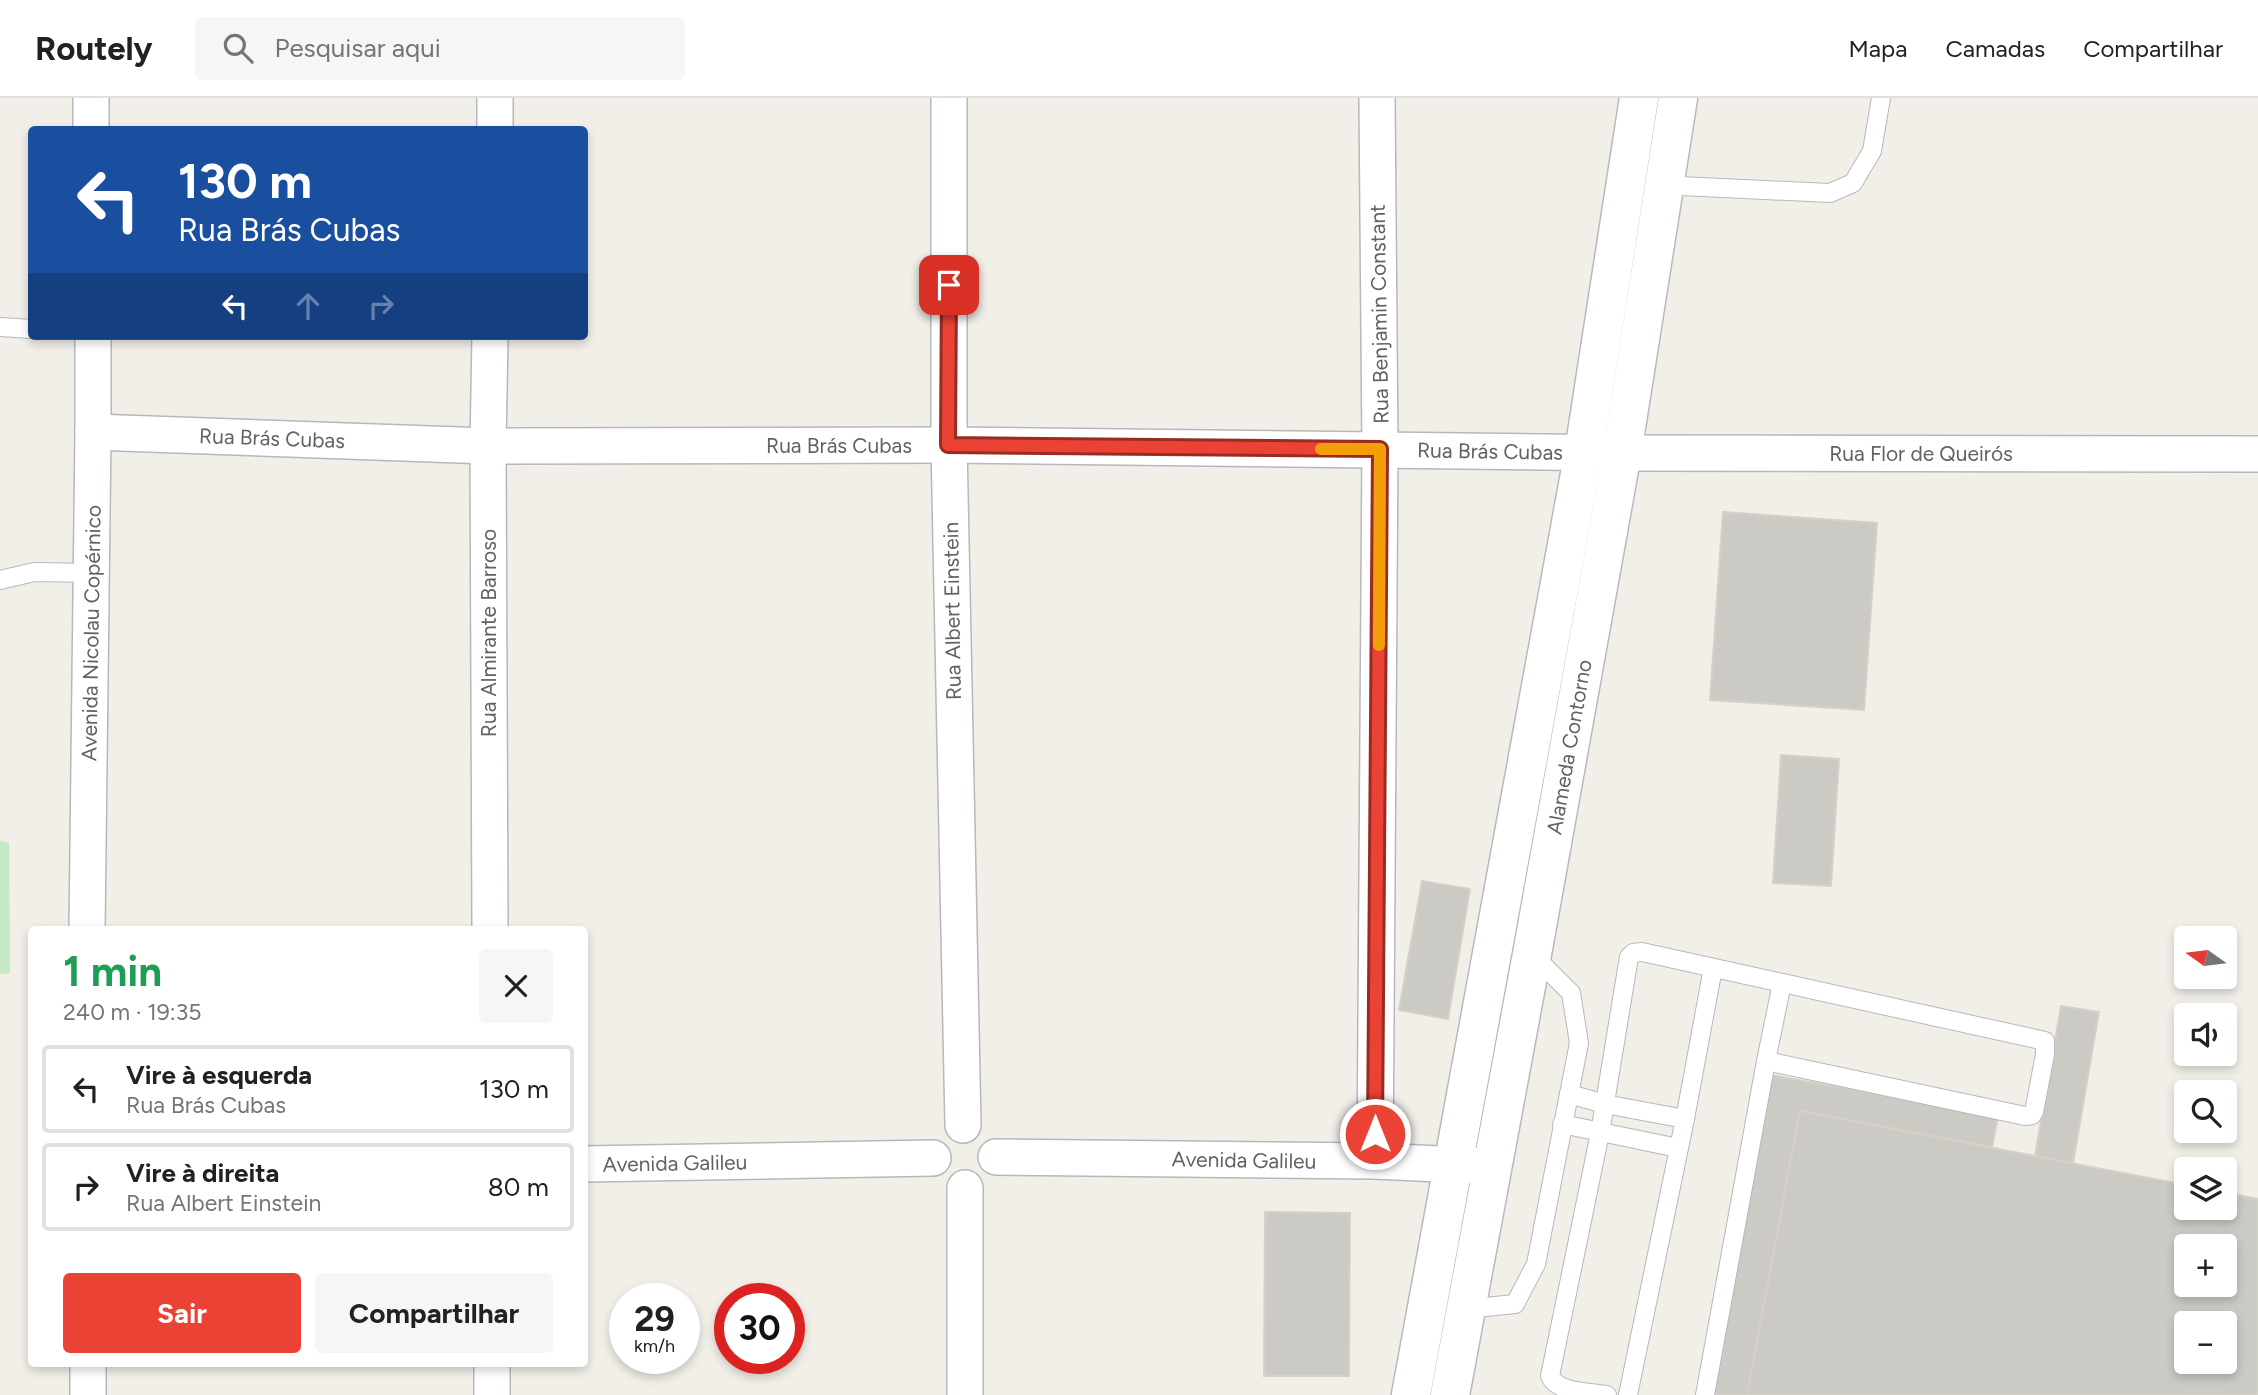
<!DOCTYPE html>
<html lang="pt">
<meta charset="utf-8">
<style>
:root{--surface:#fff;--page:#f6f6f6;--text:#202124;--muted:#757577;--line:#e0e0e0;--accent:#ea4335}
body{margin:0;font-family:Figtree,sans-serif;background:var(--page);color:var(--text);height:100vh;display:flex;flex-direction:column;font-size:26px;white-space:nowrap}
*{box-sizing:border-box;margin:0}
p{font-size:23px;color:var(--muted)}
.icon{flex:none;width:38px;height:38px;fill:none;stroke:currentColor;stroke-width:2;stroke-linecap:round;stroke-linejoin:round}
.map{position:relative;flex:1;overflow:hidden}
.details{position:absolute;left:28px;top:828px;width:560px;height:441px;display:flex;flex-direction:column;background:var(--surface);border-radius:7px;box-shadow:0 4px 10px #0003}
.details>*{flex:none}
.hud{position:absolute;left:28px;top:28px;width:560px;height:214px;border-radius:7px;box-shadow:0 4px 10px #0003;background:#1a4fa0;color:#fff;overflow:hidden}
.needle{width:46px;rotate:284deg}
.fabs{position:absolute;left:2174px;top:828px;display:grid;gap:14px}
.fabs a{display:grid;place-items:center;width:63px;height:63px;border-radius:7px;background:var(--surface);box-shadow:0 4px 10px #0003;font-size:35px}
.speed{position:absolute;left:609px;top:1185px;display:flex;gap:14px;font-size:35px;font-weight:700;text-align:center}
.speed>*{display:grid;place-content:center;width:91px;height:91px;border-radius:50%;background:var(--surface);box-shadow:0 4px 10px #0003;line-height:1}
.speed small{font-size:18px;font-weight:400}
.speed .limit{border:10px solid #d22;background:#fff;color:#111}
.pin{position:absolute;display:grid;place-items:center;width:60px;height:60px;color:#fff;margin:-30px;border-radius:14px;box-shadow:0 4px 10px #0006}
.me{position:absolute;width:77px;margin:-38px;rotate:0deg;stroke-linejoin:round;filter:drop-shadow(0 0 5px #0008)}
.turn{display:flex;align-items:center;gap:24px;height:147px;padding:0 35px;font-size:32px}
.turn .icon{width:91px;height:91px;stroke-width:2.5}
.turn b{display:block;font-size:49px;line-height:60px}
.lanes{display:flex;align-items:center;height:66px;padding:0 35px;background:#0003;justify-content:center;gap:35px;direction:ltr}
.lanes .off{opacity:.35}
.round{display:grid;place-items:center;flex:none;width:74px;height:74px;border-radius:7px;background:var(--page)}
.headline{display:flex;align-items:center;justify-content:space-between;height:119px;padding:0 35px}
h1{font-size:42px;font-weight:700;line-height:52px;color:#1e9e55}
.action{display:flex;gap:14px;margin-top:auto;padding:14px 35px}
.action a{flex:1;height:80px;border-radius:7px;background:var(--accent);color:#fff;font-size:28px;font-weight:700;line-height:80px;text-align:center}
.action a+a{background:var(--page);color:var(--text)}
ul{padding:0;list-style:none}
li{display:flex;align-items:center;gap:21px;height:88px;margin:0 14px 10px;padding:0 21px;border:4px solid var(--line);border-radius:7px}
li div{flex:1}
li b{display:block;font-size:26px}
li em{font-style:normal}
header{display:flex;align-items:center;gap:42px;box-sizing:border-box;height:98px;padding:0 35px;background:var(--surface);border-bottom:2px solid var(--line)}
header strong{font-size:33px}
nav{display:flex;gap:38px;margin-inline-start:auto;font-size:24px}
.search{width:490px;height:63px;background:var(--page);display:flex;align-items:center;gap:18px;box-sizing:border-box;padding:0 24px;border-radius:7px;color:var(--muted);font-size:26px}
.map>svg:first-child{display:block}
.green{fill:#c5e8c5}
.building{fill:#cccac5;stroke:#d6d1c6;stroke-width:2;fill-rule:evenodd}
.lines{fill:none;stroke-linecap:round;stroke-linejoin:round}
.lane-casing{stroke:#b5b8bc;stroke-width:20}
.street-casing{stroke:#b5b8bc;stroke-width:38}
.secondary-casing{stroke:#b6babf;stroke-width:41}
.lane{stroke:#fff;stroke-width:18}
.street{stroke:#fff;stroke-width:35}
.secondary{stroke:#fff;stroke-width:38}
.route-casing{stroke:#982c22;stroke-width:18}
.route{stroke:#ea4335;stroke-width:12}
.slow{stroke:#f59e0b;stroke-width:12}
.labels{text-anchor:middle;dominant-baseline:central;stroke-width:7;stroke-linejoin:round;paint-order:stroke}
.street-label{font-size:21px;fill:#5f6368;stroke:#fff}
</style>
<header>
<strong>Routely</strong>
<div class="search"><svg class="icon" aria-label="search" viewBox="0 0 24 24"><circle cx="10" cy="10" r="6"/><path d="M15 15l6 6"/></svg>Pesquisar aqui</div>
<nav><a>Mapa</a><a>Camadas</a><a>Compartilhar</a></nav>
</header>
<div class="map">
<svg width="2258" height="1297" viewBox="0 0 2258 1297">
<rect width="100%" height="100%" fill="#f1efe8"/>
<path class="green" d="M0 743 9 745 10 875 0 876Z"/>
<g class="building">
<path d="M1723 414 1877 425 1864 612 1710 602Z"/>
<path d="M1781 657 1839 661 1831 788 1773 785Z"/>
<path d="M1422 783 1470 791 1448 921 1399 912Z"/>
<path d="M2061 908 2099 914 2073 1065 2035 1058Z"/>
<path d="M1771 977 1998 1018 1992 1049 1800 1013 1747 1297H1712Z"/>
<path d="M1800 1013 2186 1087V1110H2224V1094L2258 1101V1297H1747ZM2186 1148H2224V1186H2186ZM2186 1225H2224V1264H2186Z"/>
<path d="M1265 1114 1350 1115 1349 1278H1264Z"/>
</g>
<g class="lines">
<g class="lane-casing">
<g id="lane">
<path d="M1659 87 1830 95 1853 85 1872 53 1881 0"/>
<path d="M0 229 32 231"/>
<path d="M0 482 34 474 92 475"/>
<path d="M1766 963 1782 885"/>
<path d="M1569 996 1605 1006 1685 1021"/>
<path d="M1562 1026 1678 1050"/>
<path d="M1466 1211 1515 1206 1536 1166 1579 945 1571 895 1532 856"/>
<path d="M1607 1297C1590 1294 1557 1295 1550 1278L1600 1035 1629 859 1633 855 1642 854 2045 943V956L2034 1014 2032 1017 2025 1018 1766 963 1705 1297"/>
<path d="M1628 1297 1685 1021 1713 870"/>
</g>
</g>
<g class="street-casing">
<g id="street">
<path d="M91 0V32"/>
<path d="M949 0V347L963 1027"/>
<path d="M495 32V0"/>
<path d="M93 334 488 348 949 347 1622 355 2258 356"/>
<path d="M87 831 93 334V238"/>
<path d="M490 831 488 348 490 238"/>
<path d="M996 1059 1375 1063 1482 1068"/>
<path d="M1375 1063 1380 351 1377 0"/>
<path d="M584 1066 933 1060"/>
<path d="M965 1090V1297"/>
<path d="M88 1265V1297"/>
<path d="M492 1265V1297"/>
</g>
</g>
<g class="secondary-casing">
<g id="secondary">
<path d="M1411 1297 1584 354 1639 0"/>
<path d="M1450 1297 1532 856 1622 355 1678 0"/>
</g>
</g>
<use href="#lane" class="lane"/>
<use href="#street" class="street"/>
<use href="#secondary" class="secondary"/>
</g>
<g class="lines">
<g class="route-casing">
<path id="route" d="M949 187 948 347 1380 351 1375 1036"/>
</g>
<use href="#route" class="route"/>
<path class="slow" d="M1321 351H1380L1379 547"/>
</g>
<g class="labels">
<g class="street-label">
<text transform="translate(1379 216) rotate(-91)">Rua Benjamin Constant</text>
<text transform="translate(272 340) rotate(2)">Rua Brás Cubas</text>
<text x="839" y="347">Rua Brás Cubas</text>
<text transform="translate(1490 353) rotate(1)">Rua Brás Cubas</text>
<text x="1921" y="355">Rua Flor de Queirós</text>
<text transform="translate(952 513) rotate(-91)">Rua Albert Einstein</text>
<text transform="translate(91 535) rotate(-89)">Avenida Nicolau Copérnico</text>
<text transform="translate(488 535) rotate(-90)">Rua Almirante Barroso</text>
<text transform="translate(1569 649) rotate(-80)">Alameda Contorno</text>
<text transform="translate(1244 1062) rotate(1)">Avenida Galileu</text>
<text transform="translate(675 1065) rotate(-1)">Avenida Galileu</text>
</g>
</g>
</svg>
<div class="fabs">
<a><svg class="needle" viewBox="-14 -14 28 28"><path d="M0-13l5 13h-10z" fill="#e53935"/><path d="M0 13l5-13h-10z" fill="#757577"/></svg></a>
<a><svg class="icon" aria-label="sound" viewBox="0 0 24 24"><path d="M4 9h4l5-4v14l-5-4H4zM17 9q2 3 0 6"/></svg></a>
<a><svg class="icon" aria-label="search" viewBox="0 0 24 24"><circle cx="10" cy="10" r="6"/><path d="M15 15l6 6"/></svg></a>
<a><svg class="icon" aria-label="layers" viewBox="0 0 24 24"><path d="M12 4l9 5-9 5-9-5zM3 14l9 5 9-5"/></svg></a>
<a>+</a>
<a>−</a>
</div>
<div class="speed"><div>29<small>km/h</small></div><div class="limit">30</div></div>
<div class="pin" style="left:949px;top:187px;background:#d93025"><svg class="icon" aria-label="arrive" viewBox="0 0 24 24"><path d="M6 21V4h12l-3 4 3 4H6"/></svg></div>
<svg class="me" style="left:1375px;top:1036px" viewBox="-20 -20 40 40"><circle r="17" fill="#ea4335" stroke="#fff" stroke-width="3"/><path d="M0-11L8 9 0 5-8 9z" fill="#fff"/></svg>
<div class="hud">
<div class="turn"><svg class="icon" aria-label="left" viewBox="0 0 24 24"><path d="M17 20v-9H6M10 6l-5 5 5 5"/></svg><div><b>130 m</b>Rua Brás Cubas</div></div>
<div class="lanes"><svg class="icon" aria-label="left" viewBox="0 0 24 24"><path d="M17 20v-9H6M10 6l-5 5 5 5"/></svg><svg class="icon off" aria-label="ahead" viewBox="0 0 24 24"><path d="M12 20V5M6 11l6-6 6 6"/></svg><svg class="icon off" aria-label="right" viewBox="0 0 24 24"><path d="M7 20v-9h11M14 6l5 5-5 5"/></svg></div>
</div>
<section class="details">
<div class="headline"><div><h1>1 min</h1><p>240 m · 19:35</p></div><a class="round"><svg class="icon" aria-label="close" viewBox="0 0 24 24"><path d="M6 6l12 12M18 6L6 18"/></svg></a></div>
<ul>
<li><svg class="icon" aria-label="left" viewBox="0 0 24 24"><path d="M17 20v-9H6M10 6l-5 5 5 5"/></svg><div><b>Vire à esquerda</b><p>Rua Brás Cubas</p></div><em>130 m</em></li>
<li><svg class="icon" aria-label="right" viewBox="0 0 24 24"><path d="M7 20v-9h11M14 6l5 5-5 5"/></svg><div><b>Vire à direita</b><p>Rua Albert Einstein</p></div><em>80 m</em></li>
</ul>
<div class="action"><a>Sair</a><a>Compartilhar</a></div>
</section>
</div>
